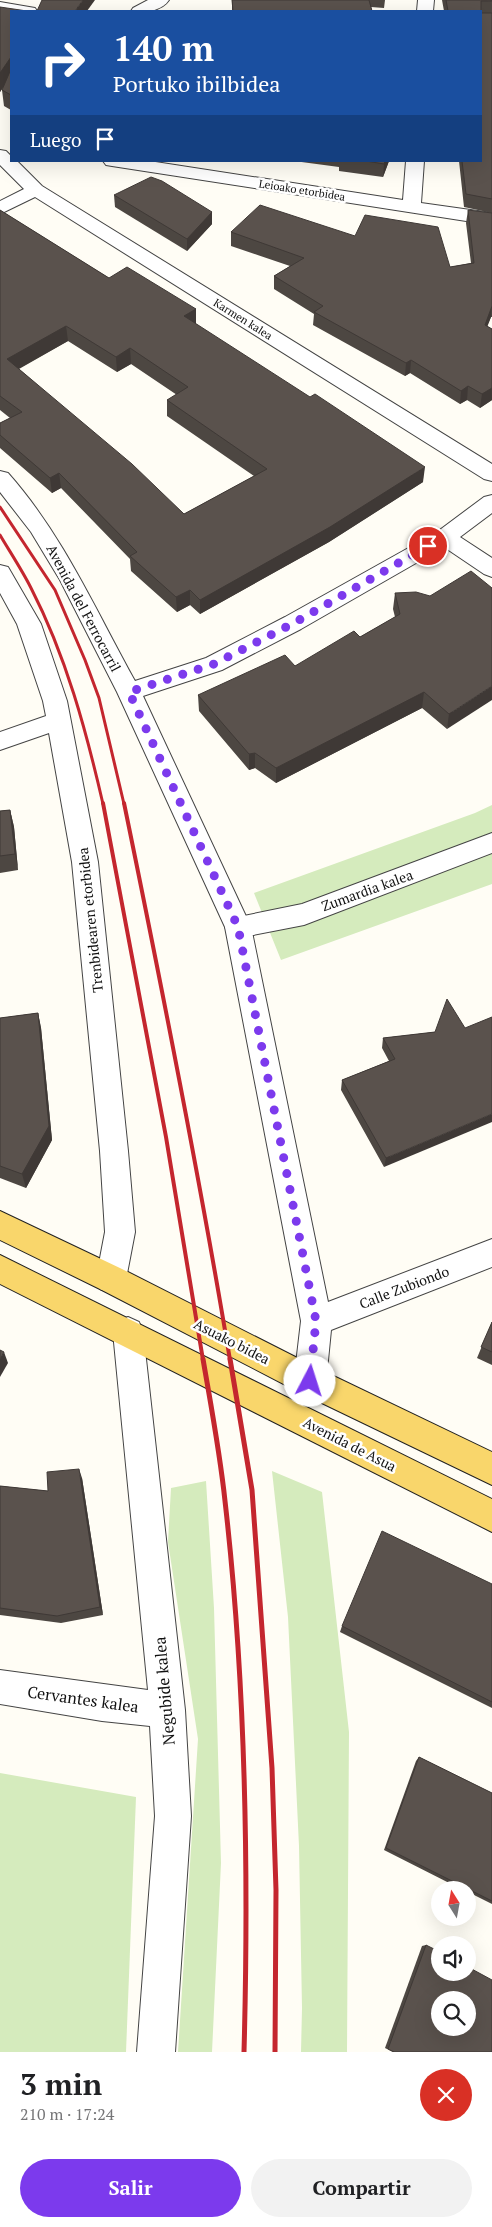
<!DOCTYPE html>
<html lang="es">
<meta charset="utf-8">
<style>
:root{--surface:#fff;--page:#f2f2f2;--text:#202124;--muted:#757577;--accent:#7c3aed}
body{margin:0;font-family:"PT Serif",serif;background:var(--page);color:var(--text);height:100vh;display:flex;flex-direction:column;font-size:19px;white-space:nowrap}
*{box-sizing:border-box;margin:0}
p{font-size:16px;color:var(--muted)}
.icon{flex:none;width:28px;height:28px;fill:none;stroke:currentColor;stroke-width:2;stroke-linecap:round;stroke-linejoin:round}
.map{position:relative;height:2052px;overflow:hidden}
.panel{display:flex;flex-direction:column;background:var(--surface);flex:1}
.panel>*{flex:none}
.hud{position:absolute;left:10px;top:10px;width:472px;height:152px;border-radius:0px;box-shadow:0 5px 20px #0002;background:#1a4fa0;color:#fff;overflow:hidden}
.needle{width:32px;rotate:349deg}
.fabs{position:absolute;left:431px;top:1881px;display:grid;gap:10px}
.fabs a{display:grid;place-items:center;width:45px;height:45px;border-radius:50%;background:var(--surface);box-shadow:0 5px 20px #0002;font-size:25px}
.pin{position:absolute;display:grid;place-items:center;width:42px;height:42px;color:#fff;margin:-21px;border:2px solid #fff;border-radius:50%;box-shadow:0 1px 5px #0007}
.me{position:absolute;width:55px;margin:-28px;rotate:5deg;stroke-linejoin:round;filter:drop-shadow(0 0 4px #0008)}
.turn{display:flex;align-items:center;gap:18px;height:105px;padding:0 20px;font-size:22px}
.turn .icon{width:65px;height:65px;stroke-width:2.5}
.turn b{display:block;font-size:35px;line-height:42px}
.then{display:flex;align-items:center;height:48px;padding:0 20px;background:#0003;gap:10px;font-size:19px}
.round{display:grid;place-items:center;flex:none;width:52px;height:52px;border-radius:26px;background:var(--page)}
.headline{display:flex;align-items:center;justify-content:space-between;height:85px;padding:0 20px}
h1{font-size:30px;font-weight:700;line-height:38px}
.cta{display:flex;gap:10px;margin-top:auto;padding:10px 20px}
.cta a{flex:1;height:58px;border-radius:30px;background:var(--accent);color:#fff;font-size:20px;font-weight:700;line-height:58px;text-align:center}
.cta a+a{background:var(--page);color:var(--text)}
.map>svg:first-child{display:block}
.green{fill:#d5ebbd}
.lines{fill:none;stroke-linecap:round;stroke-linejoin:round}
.pedestrian-casing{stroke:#444;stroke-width:2}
.minor-casing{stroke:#444;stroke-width:2}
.primary-casing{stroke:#222;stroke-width:2}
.pedestrian{fill:#fff;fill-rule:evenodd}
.minor{fill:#fff;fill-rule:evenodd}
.primary{fill:#f9d66b;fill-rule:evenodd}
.rail-far2{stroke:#c4262e;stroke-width:3}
.rail-far1{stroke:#c4262e;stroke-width:4}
.rail{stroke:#c4262e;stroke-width:5}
.wall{fill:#4d4742;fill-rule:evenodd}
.shaded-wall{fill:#3f3936}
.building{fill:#5a524d;stroke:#3f3936;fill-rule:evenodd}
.route{stroke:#7c3aed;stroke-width:9;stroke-dasharray:0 16.2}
.labels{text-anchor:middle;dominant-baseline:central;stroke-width:5;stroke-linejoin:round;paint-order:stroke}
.far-street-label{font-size:11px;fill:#111;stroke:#fff}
.street-label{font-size:14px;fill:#111;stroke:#fff}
.near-street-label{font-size:16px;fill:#111;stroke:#fff}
</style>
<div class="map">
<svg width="492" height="2052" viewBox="0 0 492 2052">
<rect width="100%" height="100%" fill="#fffdf5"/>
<g class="green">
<path d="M492 805V884L281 960 254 893 475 813Z"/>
<path d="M272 1471 322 1492 349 1732 347 2052H301L302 2008 299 1846 288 1617Z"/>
<path d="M206 1481 214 1608 221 1863 212 2052H178L198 1739 168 1542 171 1488Z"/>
<path d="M0 1773 136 1797 126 2052H0Z"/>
</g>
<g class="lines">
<g class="pedestrian-casing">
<g id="pedestrian">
<path d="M148 0H169C161 12 144 12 131 11L133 8Z"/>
<path d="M492 833V853L304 925 238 938 229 935 225 927 229 919 302 904Z"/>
</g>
</g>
<g class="minor-casing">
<g id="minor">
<path d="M418 0H434L433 11H417Z"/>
<path d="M0 2 35 8 37 11H11V13L0 12Z"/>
<path d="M0 150 6 151 11 156V161H17L42 186 492 464V481L484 479 35 197 0 214V201L24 189 0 165Z"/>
<path d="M103 161H149L403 200 406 161H424L421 203 492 213V225L112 166 106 165Z"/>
<path d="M0 471 8 473C63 535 95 609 135 681L206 658 285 617 437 532 484 497 492 495V513L460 537 492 558V577L484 574 444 547 301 629 222 670 143 696 251 927 328 1302 492 1239V1267L331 1330 326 1381 321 1392 310 1396 299 1392 294 1381 301 1321 225 927 117 692 60 580 31 532 0 492Z"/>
<path d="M0 565 8 567 41 624 67 701 98 862 128 1151 135 1232 126 1279 122 1289 111 1293 100 1289 96 1279 105 1232 100 1151 72 862 49 733 0 750V732L46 716 43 701 17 624 0 593Z"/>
<path d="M128 1317 139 1322 143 1332 185 1710 191 1816 175 2052H137L155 1816 150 1726 102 1721 0 1704V1670L148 1690 113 1332 117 1322Z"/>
</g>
</g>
<g class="primary-casing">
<g id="primary">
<path d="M0 1211 122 1269 321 1370 492 1452V1485L299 1392 100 1289 0 1240Z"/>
<path d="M0 1255 492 1499V1532L0 1284Z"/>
</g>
</g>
<use href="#pedestrian" class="pedestrian"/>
<use href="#minor" class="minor"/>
<use href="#primary" class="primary"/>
<g class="rail-far2">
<path d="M0 507 55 590 85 660 99 698 124 804"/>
<path d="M0 535C10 552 22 570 31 588 66 656 86 730 103 804"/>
</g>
<g class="rail-far1">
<path d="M103 803 166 1137 203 1360"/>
<path d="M124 803C162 988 199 1173 230 1360"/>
</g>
<g class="rail">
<path d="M203 1359C211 1406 220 1453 225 1501 246 1684 249 1868 244 2052"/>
<path d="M230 1359 252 1490 272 1768 276 1890 275 2052"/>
</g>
</g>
<g class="wall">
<path d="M232 0H385L384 8 371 7 372 11H232Z"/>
<path d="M442 0H492V213L464 207 459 161H481V11H444Z"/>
<path d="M0 7 11 11V110L4 106 2 90 4 86 0 92Z"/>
<path d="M294 161H389L383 177 339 171V167Z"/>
<path d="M114 195 212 212V224L187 251 115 207Z"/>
<path d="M0 210 109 278 196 309V324L423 482 329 542 200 614 190 605 177 612 131 571 130 559 61 488 52 493 0 448V423L10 418 0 410ZM68 341 117 372 131 364 177 395 167 400V416L254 476 184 514 19 369Z"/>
<path d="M468 210 492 213V317H491L487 326 492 329V400L480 408 467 400 460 404 410 373 405 376 313 325 314 314 274 289V276L290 266 231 246V232L450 267 471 263 466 223Z"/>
<path d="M492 588 447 729 422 708 276 783 255 768 249 770 199 711 198 695 295 666 360 637 395 617 393 609 395 593 430 596Z"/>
<path d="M10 810 14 827 18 870 0 873V811Z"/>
<path d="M38 1013 41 1028 52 1140 26 1188 0 1178V1018Z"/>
<path d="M465 1028 384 1167 341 1090 342 1080 389 1061 382 1048 383 1038 435 1032Z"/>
<path d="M492 1322V1365L477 1358Z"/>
<path d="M82 1478 103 1615 61 1623 0 1615V1486L48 1491Z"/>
<path d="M492 1584V1708L340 1632 342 1626Z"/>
<path d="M419 1757 492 1793V1904L468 1892V1890H463L384 1850 416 1761Z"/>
<path d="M426 1945 492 2052H393L385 2048 422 1946Z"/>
</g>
<g class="shaded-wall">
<path d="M83 0H95L87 11H75Z"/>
<path d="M11 57V75L0 92V73Z"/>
<path d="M385 161H389L383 177 384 164Z"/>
<path d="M212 212V224L187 251V239Z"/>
<path d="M492 306 491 317 483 338 485 325Z"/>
<path d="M196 309V324L184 316Z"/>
<path d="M66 326 68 341 9 374 7 359Z"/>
<path d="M130 348 131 364 117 372 116 357Z"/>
<path d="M411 360 410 373 405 376 406 363Z"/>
<path d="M468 386 467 400 460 404 461 391Z"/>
<path d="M492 388V400L480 408 482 394Z"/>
<path d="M425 467 423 482 329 542 200 614V600Z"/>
<path d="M59 473 61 488 52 493 50 478Z"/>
<path d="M190 590V605L177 612 176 597Z"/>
<path d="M492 686V700L447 729 449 714Z"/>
<path d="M424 692 422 708 276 783V768Z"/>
<path d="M255 753V768L249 770V754Z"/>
<path d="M10 810 14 827 18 870 15 854Z"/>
<path d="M38 1013 41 1028 52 1140 26 1188 22 1174Z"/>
<path d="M492 1114V1122L384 1167 386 1158Z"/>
<path d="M4 1352 8 1363 0 1377V1359Z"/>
<path d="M79 1469 82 1478 103 1615 100 1607Z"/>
</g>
<g class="building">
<path d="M42 0H83L75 11H37Z"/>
<path d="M232 0H369L372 11H233Z"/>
<path d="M446 0H492V1H481V11H448Z"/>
<path d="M0 7 27 11H11V57L0 73Z"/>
<path d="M481 13H492V199L466 194 462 161H481Z"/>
<path d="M11 69V95L2 90Z"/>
<path d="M366 161H385L384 164Z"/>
<path d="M151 177 162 181 212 212 187 239 114 195Z"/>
<path d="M260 205 355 236 365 215 438 227 450 267 474 263 468 210 492 213V306L485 325 492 329V388L482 394 468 386 461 391 411 360 406 363 314 312 323 306 274 276 304 258 231 232Z"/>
<path d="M0 210 109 278 127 267 196 309 184 316 310 397 315 394 425 467 330 527 200 600 190 590 176 597 130 556 137 552 59 473 50 478 0 435V423L22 412 0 396ZM66 326 116 357 130 348 188 387 167 400 267 469 184 514 132 464 7 359Z"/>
<path d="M471 571 492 588V686L449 714 424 692 276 768 255 753 249 754 198 695 285 655 295 666 354 631 360 637 400 614 395 593 416 592 430 596Z"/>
<path d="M10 810 15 854 0 856V811Z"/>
<path d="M447 999 465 1028 492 1017V1114L386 1158 342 1080 395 1059 383 1038 435 1032Z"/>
<path d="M38 1013 49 1126 22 1174 0 1166V1018Z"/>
<path d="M492 1322V1352L481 1347Z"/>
<path d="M0 1350 4 1352 0 1359Z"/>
<path d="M79 1469 100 1607 57 1616 0 1608V1486L48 1491 47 1472Z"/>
<path d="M382 1531 492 1584V1702L342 1626Z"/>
<path d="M419 1757 492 1793V1901L386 1848Z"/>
<path d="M426 1945 440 1952V1972H468V1967L492 1980V2052H394L388 2049ZM440 2000H468V2028H440Z"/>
</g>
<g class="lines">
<path class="route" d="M310 1381 316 1321 238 927 129 692 214 664 294 623 428 546"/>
</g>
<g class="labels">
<g class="far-street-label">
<text transform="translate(302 190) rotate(9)">Leioako etorbidea</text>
<text transform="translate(243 319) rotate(32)">Karmen kalea</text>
</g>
<g class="street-label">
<text transform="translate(84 608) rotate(62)">Avenida del Ferrocarril</text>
<text transform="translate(367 890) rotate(-20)">Zumardia kalea</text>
<text transform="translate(90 920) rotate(-96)">Trenbidearen etorbidea</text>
<text transform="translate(404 1287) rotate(-21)">Calle Zubiondo</text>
<text transform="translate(232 1341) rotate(27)">Asuako bidea</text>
<text transform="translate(350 1444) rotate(27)">Avenida de Asua</text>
</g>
<g class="near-street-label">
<text transform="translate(164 1691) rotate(-95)">Negubide kalea</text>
<text transform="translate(83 1699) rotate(8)">Cervantes kalea</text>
</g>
</g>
</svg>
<div class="fabs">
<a><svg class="needle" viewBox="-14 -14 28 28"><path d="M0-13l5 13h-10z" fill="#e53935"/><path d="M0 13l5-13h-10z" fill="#757577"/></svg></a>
<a><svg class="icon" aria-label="sound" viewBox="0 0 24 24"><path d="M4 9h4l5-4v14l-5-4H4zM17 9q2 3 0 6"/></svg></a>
<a><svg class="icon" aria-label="search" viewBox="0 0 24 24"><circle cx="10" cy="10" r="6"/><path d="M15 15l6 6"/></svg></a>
</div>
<div class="pin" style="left:428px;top:546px;background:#d93025"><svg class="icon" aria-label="arrive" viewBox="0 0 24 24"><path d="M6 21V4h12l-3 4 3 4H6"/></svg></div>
<svg class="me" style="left:310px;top:1381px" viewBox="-20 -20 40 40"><circle r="19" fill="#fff"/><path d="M0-13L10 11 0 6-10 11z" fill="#7c3aed"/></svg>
<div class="hud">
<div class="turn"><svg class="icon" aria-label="right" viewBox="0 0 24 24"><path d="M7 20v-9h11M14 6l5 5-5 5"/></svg><div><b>140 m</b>Portuko ibilbidea</div></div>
<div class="then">Luego<svg class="icon" aria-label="arrive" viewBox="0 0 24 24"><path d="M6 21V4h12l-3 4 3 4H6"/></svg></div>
</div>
</div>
<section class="panel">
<div class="headline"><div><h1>3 min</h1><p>210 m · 17:24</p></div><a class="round" style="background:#d93025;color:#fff"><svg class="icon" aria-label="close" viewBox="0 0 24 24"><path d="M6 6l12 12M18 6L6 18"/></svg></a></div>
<div class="cta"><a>Salir</a><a>Compartir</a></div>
</section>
